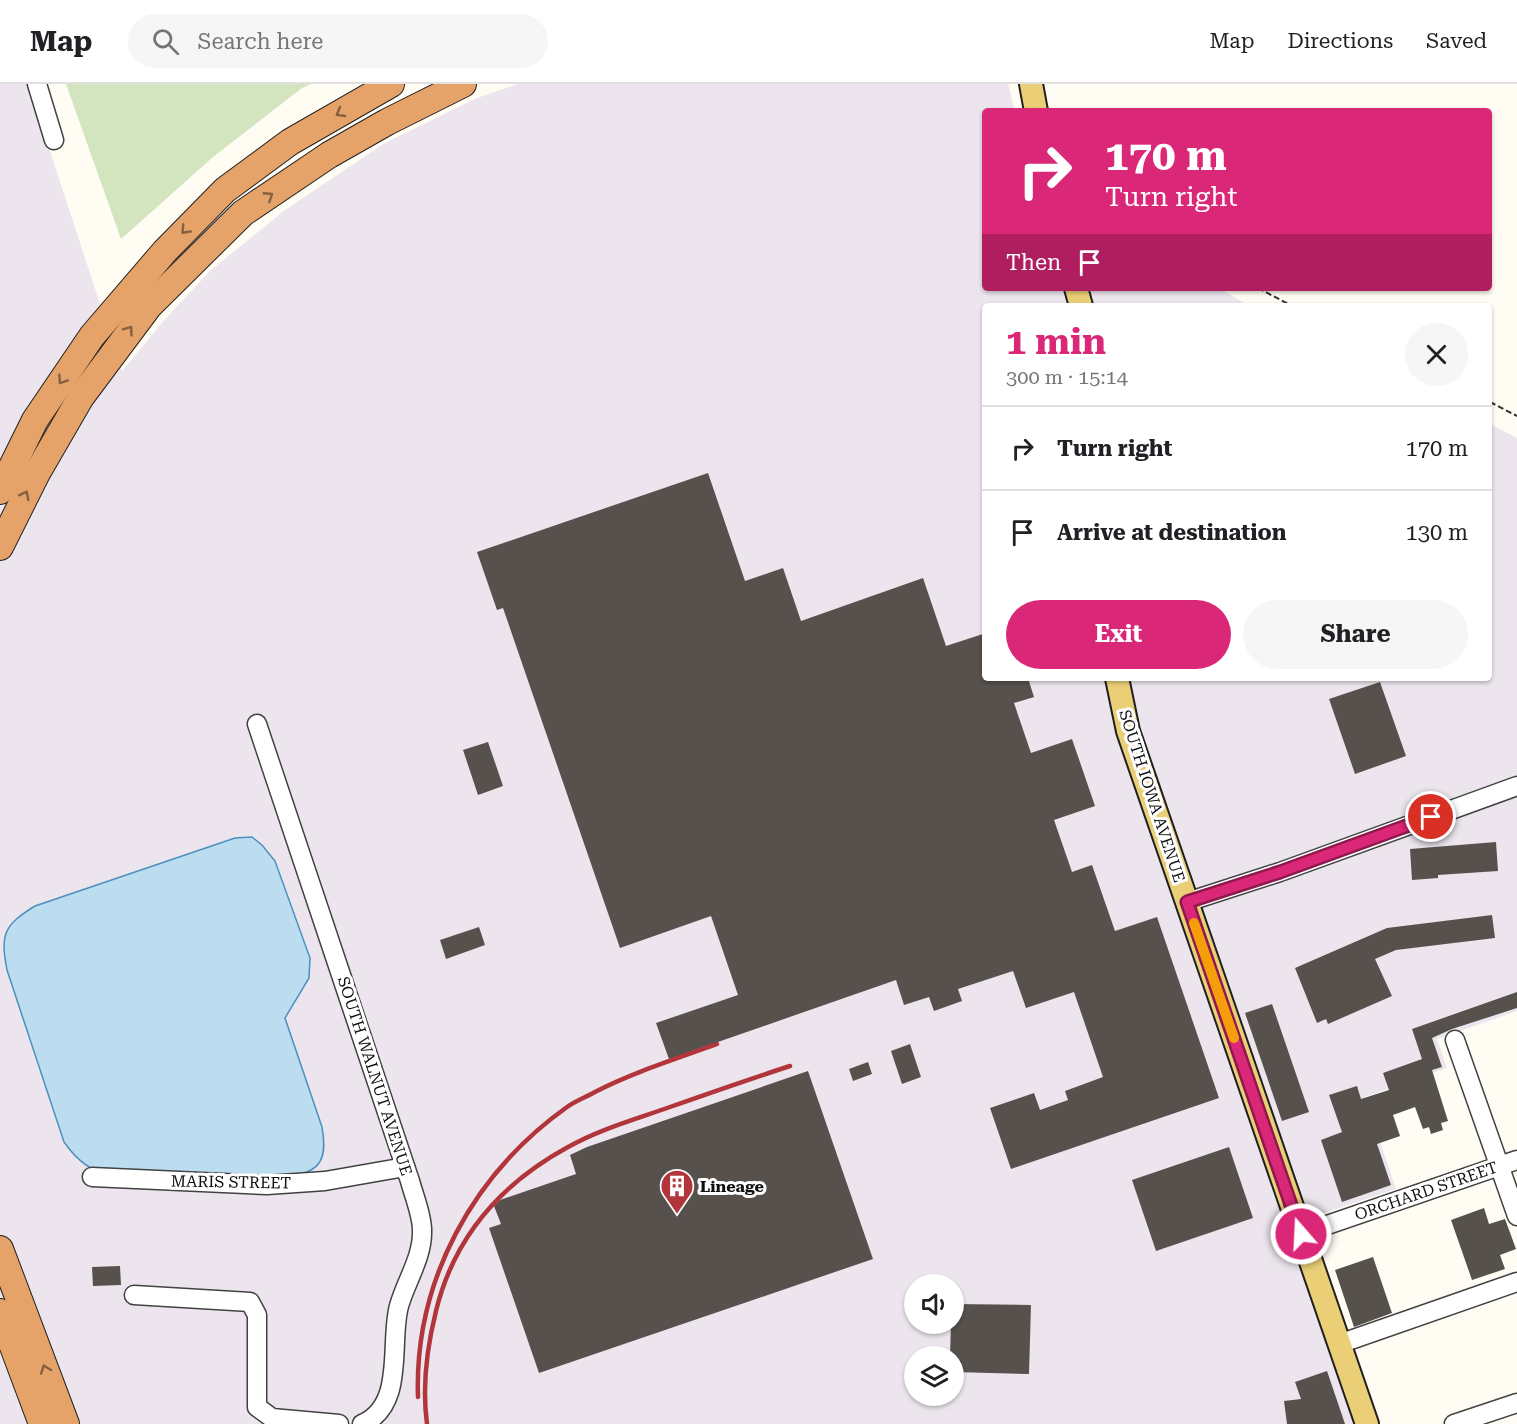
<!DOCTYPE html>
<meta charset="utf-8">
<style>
:root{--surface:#fff;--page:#f6f6f6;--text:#202124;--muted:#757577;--line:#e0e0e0;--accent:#db2777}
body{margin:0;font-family:"Roboto Serif",serif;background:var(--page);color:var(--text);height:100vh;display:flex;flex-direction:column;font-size:22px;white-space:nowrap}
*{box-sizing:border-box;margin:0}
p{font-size:20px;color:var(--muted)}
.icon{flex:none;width:33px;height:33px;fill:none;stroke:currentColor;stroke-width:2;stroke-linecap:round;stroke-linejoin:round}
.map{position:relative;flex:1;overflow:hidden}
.details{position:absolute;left:982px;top:219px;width:510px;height:378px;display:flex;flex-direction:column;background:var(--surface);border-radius:6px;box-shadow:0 2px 4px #0004}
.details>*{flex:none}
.banner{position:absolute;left:982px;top:24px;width:510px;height:183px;border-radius:6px;box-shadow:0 2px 4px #0004;background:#db2777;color:#fff;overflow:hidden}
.tools{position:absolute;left:904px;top:1190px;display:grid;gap:12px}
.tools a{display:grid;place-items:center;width:60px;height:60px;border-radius:50%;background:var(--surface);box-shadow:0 2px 4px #0004;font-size:30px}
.pin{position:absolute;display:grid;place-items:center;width:51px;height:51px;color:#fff;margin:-26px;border:3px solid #fff;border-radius:50%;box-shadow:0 2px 6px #0007}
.me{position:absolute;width:66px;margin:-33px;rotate:341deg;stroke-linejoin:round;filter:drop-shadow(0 0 4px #0008)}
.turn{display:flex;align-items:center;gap:21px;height:126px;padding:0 24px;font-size:27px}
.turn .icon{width:78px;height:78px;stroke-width:2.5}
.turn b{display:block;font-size:42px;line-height:51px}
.then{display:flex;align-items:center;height:57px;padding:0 24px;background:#0003;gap:12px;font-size:22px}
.round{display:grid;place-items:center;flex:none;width:63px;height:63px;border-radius:32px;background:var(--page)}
.overview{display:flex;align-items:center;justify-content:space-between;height:102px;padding:0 24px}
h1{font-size:36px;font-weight:700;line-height:45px;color:var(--accent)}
.cta{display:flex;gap:12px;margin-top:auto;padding:12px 24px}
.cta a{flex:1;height:69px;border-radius:36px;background:var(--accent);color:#fff;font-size:24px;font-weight:700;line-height:69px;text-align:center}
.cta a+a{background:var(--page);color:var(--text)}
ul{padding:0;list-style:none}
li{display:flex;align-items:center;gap:18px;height:84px;padding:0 24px;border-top:2px solid var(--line)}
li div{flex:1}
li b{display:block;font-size:22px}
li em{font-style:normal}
header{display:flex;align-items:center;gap:36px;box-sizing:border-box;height:84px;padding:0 30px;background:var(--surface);border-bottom:2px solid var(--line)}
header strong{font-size:28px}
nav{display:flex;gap:33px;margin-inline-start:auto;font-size:21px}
.search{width:420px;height:54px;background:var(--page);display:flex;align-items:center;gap:15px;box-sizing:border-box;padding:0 21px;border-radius:33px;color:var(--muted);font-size:22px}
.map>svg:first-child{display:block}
.industrial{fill:#ece5ed;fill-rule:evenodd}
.green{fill:#d3e5bf}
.water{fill:#bcdcf0;stroke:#4b90bf;stroke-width:1.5}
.building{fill:#57514d}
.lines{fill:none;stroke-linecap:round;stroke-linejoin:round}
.minor-casing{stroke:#424242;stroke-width:21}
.major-casing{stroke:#202020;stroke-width:26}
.highway-casing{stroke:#202020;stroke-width:28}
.path{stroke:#313131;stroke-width:2;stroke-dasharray:6 3;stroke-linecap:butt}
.minor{stroke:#fff;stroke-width:18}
.major{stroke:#eacf77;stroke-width:22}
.highway{stroke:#e5a36a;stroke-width:26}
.rail{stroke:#b1353a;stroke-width:4.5}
.oneway{stroke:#856041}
.route-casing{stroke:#8e194d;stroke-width:15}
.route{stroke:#db2777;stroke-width:10}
.slow{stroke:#f59e0b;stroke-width:10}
.labels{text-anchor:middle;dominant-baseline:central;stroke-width:6;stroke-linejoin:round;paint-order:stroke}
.street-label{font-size:16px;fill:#0f0f0f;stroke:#fff}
.poi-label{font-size:16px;font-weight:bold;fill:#0f0f0f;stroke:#fff;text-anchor:start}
</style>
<header>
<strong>Map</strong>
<div class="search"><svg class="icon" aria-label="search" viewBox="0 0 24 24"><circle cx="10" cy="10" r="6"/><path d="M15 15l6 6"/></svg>Search here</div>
<nav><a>Map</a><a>Directions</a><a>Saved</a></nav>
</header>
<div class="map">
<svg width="1517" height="1340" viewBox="0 0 1517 1340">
<rect width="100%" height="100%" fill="#fefcf3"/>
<path class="industrial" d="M0 0H28L122 287 166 234 210 187 285 126 385 59 477 14 518 0H1008L1015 27H986V204H1219L1249 222H986V594H1490V340L1517 354V927L1437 955 1447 984 1365 1013 1396 1105 1297 1138 1367 1340H0ZM915 1200H954V1239H915ZM915 1272H954V1311H915Z"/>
<path class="green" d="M66 0H311L302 4 213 73 121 155Z"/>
<path class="water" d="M252 753 262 761 275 777 310 874 309 894 285 934 322 1043C329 1083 316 1088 280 1095L101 1089C84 1082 74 1072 64 1058L7 886C0 850 4 841 35 822L235 754Z"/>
<g class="building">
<path d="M708 389 745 497 783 484 801 537 923 494 946 562 986 549V594H1028L1034 613 1014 619 1031 669 1072 655 1095 722 1054 736 1072 788 1092 781 1115 847 1157 833 1219 1014 1011 1085 990 1024 1034 1009 1040 1026 1068 1016 1065 1007 1103 993 1074 908 1026 924 1013 887 958 905 962 917 934 927 929 913 904 921 896 896 669 975 656 939 738 911 711 832 620 864 503 524 497 526 477 468Z"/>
<path d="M1380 598 1406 672 1355 690 1329 615Z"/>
<path d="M488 658 503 702 478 711 463 666Z"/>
<path d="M1496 758 1498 787 1438 791V794L1412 796 1410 765Z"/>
<path d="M1492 831 1495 854 1396 866 1375 875 1392 912 1328 940 1326 935 1317 939 1295 884 1387 844Z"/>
<path d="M479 843 485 861 446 875 440 856Z"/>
<path d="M1517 908V924L1452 945 1432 954 1442 983 1432 986 1448 1037 1441 1039 1443 1046 1431 1050 1429 1043 1423 1045 1415 1023 1393 1031 1400 1052 1377 1060 1391 1101 1342 1118 1321 1056 1342 1048 1329 1011 1357 1002 1361 1015 1389 1006 1383 989 1422 975 1412 945Z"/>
<path d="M1272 920 1309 1028 1282 1037 1245 929Z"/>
<path d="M910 960 921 993 902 1000 891 967Z"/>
<path d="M868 978 872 990 853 997 849 985Z"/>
<path d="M808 987 873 1175 539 1289 489 1144 501 1140 494 1122 500 1116 576 1090 570 1071 587 1063Z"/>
<path d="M1229 1063 1253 1134 1156 1167 1132 1096Z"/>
<path d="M1484 1124 1489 1140 1505 1135 1516 1165 1500 1171 1505 1185 1472 1196 1451 1136Z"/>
<path d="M1373 1173 1392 1229 1354 1243 1335 1186Z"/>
<path d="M120 1182 121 1201 93 1202 92 1183Z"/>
<path d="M954 1220 1031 1221 1029 1290 954 1288V1272H950L951 1239H954Z"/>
<path d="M1327 1287 1345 1340H1287L1284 1317 1301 1315 1295 1298Z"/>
</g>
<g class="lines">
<g class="minor-casing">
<g id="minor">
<path d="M37 0 54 56"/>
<path d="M257 640 410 1097C414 1112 422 1131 422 1146 423 1173 406 1197 399 1222 389 1258 406 1321 362 1340"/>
<path d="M1187 818 1280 788 1517 702"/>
<path d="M1455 956 1517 1132"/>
<path d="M92 1093 267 1101 325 1097 405 1083"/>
<path d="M1301 1150 1517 1076"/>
<path d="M134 1211 250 1218 257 1231V1323L272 1334 339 1340"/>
<path d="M1339 1260 1517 1198"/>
<path d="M1454 1340 1517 1319"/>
</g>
</g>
<g class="major-casing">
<g id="major">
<path d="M1031 0 1036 27"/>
<path d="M1076 204 1081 222"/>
<path d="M1117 594 1128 647 1367 1340"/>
</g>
</g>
<g class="highway-casing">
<g id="highway">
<path d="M0 407 35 336 92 252 165 167 225 106 290 58 391 0"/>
<path d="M0 463 37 389 81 313 149 222 243 129 329 71 387 38 463 0"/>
<path d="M0 1165 66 1340"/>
<path d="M0 1228 42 1340"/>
</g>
</g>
<g class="path">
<path d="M1258 204 1292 222"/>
<path d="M1490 318 1517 332"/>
</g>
<use href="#minor" class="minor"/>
<use href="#major" class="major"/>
<use href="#highway" class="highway"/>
<g class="rail">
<path d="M418 1313C414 1197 473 1090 567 1023 575 1017 586 1013 595 1008 634 988 676 975 717 960"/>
<path d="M427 1340C422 1303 427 1263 436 1227 454 1153 502 1099 568 1063 600 1045 636 1035 670 1023 710 1009 750 995 790 982"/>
</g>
</g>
<defs><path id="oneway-chevron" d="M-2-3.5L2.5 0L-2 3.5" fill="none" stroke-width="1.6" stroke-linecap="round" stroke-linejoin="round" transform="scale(1.5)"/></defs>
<g class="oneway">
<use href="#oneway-chevron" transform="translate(340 29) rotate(150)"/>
<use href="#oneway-chevron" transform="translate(269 112) rotate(-33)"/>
<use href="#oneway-chevron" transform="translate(185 146) rotate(134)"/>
<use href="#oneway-chevron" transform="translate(129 246) rotate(-54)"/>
<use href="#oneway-chevron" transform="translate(62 296) rotate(124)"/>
<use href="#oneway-chevron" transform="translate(25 411) rotate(-63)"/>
<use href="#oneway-chevron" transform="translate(45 1285) rotate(-110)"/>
</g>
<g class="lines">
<g class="route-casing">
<path id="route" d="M1301 1150 1187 818 1280 788 1431 733"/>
</g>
<use href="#route" class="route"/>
<path class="slow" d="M1194 839 1234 954"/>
</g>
<defs>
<g id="building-pin" transform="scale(1.725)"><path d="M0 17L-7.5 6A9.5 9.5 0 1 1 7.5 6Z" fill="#b1353a" stroke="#fff"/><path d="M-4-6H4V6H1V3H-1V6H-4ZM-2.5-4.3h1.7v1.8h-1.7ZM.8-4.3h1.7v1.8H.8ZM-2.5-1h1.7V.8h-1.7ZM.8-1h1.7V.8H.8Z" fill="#fff"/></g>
</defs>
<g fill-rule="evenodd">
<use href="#building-pin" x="677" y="1102"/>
</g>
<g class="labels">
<g class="street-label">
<text transform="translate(1152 712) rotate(72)">SOUTH IOWA AVENUE</text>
<text transform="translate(375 992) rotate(72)">SOUTH WALNUT AVENUE</text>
<text transform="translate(231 1098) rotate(1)">MARIS STREET</text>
<text transform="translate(1426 1107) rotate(-19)">ORCHARD STREET</text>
</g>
<g class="poi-label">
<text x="700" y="1102">Lineage</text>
</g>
</g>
</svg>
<div class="tools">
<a><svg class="icon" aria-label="sound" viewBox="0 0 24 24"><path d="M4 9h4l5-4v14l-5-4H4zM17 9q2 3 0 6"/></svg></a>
<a><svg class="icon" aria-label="layers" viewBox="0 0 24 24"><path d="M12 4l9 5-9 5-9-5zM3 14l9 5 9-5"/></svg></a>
</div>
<div class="pin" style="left:1431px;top:733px;background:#d93025"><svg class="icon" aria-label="arrive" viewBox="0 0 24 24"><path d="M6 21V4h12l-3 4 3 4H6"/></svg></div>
<svg class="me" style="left:1301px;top:1150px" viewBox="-20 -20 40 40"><circle r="17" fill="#db2777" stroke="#fff" stroke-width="3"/><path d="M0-11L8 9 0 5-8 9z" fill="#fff"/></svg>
<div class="banner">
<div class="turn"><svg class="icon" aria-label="right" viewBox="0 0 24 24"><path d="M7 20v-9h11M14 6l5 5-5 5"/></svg><div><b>170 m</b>Turn right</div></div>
<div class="then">Then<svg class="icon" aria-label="arrive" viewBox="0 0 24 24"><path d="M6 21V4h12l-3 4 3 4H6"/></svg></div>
</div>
<section class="details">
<div class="overview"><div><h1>1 min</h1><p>300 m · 15:14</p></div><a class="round"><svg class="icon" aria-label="close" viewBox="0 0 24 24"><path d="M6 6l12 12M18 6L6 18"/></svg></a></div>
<ul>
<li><svg class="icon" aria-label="right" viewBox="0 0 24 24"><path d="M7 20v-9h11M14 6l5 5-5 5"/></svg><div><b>Turn right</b></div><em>170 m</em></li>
<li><svg class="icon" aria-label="arrive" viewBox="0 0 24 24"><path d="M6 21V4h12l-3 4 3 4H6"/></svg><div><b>Arrive at destination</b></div><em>130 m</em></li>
</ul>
<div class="cta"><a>Exit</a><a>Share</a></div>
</section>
</div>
